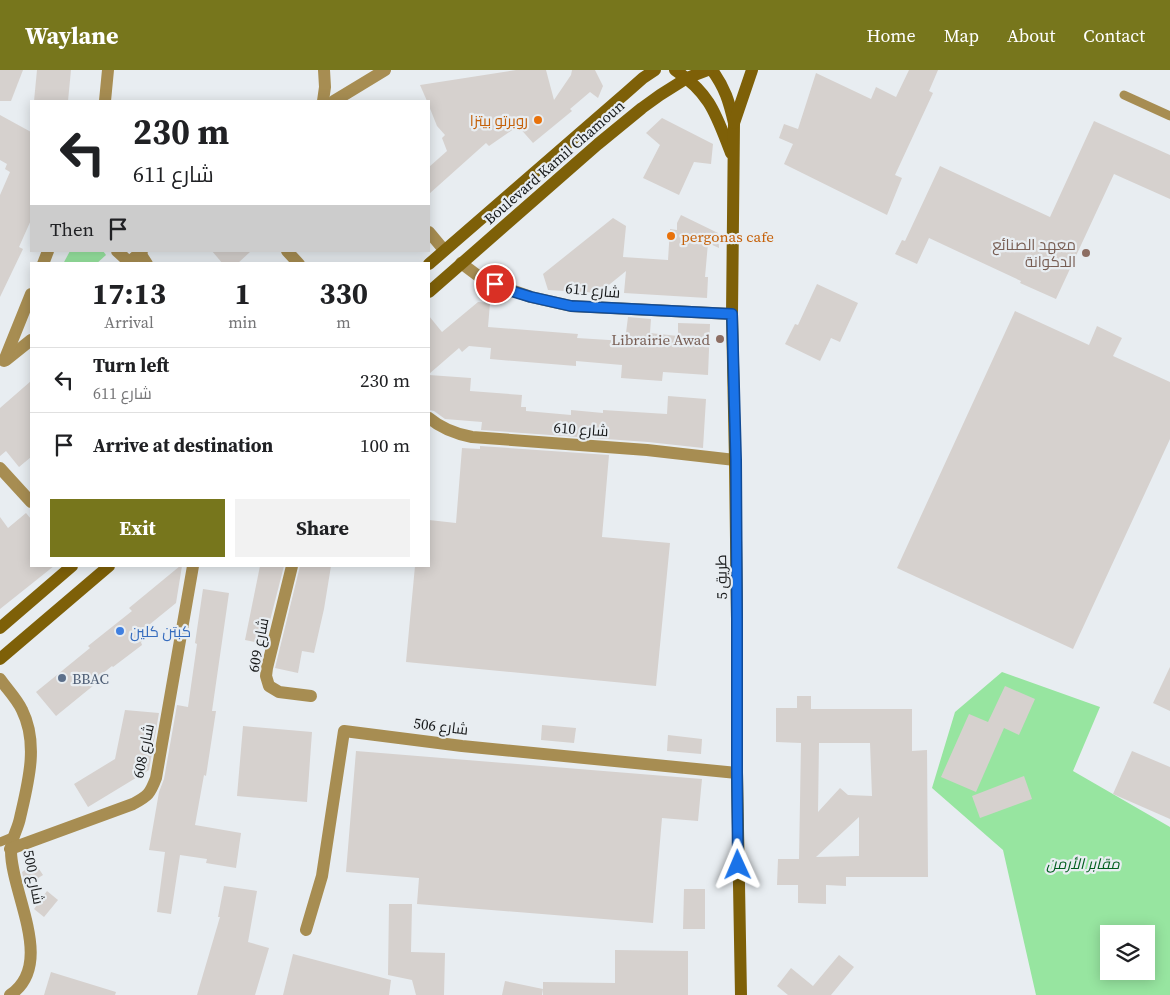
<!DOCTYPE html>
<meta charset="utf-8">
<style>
:root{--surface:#fff;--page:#f2f2f2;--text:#202124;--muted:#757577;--line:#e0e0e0;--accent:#77761c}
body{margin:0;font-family:"Source Serif 4",Cairo,serif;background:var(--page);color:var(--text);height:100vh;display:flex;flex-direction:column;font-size:19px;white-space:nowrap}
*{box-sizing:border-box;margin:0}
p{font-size:16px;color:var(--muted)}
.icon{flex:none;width:28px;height:28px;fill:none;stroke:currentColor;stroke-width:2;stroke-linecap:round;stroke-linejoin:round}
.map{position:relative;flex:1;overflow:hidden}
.side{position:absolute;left:30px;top:192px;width:400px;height:305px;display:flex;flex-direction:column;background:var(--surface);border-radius:0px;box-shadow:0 2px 12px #0003}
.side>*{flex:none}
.banner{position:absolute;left:30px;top:30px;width:400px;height:152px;border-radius:0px;box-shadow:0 2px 12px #0003;background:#fff;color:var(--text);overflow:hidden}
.buttons{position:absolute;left:1100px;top:855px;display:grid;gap:10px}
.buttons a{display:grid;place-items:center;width:55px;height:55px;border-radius:0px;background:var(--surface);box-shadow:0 2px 12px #0003;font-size:25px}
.pin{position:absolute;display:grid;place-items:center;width:42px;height:42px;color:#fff;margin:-21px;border:2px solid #fff;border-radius:50%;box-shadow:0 1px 5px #0007}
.me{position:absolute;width:55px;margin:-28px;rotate:359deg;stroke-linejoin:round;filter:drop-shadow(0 0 4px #0008)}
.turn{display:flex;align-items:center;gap:18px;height:105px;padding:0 20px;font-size:22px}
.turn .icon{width:65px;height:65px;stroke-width:2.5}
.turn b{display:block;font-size:35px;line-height:42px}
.then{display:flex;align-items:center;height:48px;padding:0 20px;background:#0003;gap:10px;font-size:19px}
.eta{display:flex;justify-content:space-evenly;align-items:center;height:85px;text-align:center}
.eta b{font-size:30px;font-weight:700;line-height:35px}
.action{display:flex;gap:10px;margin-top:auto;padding:10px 20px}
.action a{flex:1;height:58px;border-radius:0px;background:var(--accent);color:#fff;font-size:20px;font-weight:700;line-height:58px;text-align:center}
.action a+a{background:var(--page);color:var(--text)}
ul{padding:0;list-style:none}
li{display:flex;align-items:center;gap:15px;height:65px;padding:0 20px;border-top:1px solid var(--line)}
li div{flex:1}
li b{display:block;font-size:19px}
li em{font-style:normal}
header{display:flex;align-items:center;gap:30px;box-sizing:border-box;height:70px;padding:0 25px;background:var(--accent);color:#fff}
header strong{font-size:24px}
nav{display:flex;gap:28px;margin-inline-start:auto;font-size:18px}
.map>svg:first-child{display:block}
.green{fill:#97e5a0;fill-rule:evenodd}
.building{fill:#d6d1ce;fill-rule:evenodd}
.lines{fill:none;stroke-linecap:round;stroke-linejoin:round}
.service{stroke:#a78d52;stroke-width:9}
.minor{stroke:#a78d52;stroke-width:12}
.secondary{stroke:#7e6008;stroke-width:12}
.route-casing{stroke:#114b97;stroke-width:12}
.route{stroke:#1a73e8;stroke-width:9}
.food-dot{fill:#e8710a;stroke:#e8edf1;stroke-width:2}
.education-dot{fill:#8d6e63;stroke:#e8edf1;stroke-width:2}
.shop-dot{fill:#3f7fe0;stroke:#e8edf1;stroke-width:2}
.service-dot{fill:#5c6f8a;stroke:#e8edf1;stroke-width:2}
.labels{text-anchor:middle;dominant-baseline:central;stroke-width:4.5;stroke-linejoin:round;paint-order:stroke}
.food-label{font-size:15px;fill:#c56008;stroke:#e8edf1;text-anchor:end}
.street-label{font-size:15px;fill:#181a1b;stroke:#e8edf1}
.education-label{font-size:15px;fill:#785e54;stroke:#e8edf1;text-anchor:end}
.shop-label{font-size:15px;fill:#366cbe;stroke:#e8edf1;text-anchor:start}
.service-label{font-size:15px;fill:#4e5e75;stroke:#e8edf1;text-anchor:start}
.park-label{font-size:15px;font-style:italic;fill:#005d1e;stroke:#e8edf1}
</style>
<header>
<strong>Waylane</strong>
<nav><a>Home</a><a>Map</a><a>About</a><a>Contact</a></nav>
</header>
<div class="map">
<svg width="1170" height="925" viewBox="0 0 1170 925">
<rect width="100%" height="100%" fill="#e8edf1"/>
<g class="green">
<path d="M70 181H103L106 185 96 194H63Z"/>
<path d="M1002 602 1100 637 1073 701 1170 757V925H1036L1003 780 932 718 955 642ZM1109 864H1146V901H1109Z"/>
</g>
<g class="building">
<path d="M0 0H23L11 31H0Z"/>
<path d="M37 0H71L68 31H34Z"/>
<path d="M516 0H546L554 30 571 5 572 0H595L603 16 598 28 590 22 570 39 572 41 533 73 518 56 489 76 486 73 429 124V97L447 81 442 68 445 65 437 56 429 36V31H427L420 15Z"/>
<path d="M909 0H938L929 21 933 23 895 105 902 108 887 145 784 94 793 74 779 68 784 54 798 59 816 3 871 29 876 17 896 27Z"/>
<path d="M0 45 31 62V150L19 177 23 179 0 227V125L10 102 5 99 7 94 0 90Z"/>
<path d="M662 48 713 74 711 94 694 92 679 125 643 108 660 75 646 63Z"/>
<path d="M1094 51 1170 85V129L1114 104 1056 229 1020 213 1021 211 929 168 917 194 895 184 902 170 905 171 940 96 1050 147Z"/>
<path d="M681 145 718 163 719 178 708 173 705 207H708L707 228 624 223 626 201 599 223 548 220 543 204 613 148 626 156 623 187 668 190 670 159 677 160V153Z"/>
<path d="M212 181H251L237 194H223Z"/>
<path d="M817 214 858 233 840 272 831 268 820 291 785 274 795 254 798 255Z"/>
<path d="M478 232 490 233 488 257 578 264 577 268 625 271 628 247 651 249 650 263 678 266V253L710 254 708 305 663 302 662 311 621 308 622 295 576 291V296L490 289 491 278 469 276 462 282 459 278 429 304V246L442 262Z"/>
<path d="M1015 241 1089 275 1097 256 1122 268 1113 286 1170 312V369L1073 579 897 498Z"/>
<path d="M429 305 471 308 470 321 522 325 521 337H526V341L571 345V340L603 343V340L667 344 668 326 706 329 703 378 648 372 481 360 482 352 445 349 434 341 429 340Z"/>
<path d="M31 311V387L19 397 6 381 0 386V338Z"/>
<path d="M480 376 609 385 602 467 670 473 656 616 406 592 415 496H429V450L456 453 462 378 480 379Z"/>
<path d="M26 443 31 449V496H54L0 539V447L8 458Z"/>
<path d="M180 496H182L176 533 139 563 144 570 141 572 142 575 113 597 112 596 92 612 94 615 56 646 36 622 90 578 88 576 132 541 129 538Z"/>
<path d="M260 496H284L264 574 245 570Z"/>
<path d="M300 496H331L324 539 314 583 302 581 298 603 275 598Z"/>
<path d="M203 519 229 523 212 641H216L206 706 204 705 195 755 241 763 236 798 206 793 207 789 180 785 171 844 157 842 165 782 149 780 159 722 164 709 177 635 188 637 197 574 195 573Z"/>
<path d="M1170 597V641L1153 633Z"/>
<path d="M1005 616 1035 629 1019 665 1004 658 976 722 941 707 969 644 988 652Z"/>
<path d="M797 626H811V639H912V681L927 680 928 807H846V816L826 815V834L798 833V815H777L778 789H799L801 673 776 672V638H797ZM819 673H870L872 726 848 725 840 718 818 742ZM859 747V786L816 787Z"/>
<path d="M125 640 159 643 149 700 88 737 74 714 115 689Z"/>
<path d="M542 655 576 658 574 673 541 670Z"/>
<path d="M243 656 312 662 307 732 237 726Z"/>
<path d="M668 665 702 669 701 684 667 681Z"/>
<path d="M356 681 702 709 698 751 662 748 653 853 417 834 419 808 346 802Z"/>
<path d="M1132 681 1170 697V749L1113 724Z"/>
<path d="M1024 706 1032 729 980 748 972 726Z"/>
<path d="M35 793 43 805 25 816 22 802Z"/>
<path d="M224 816 257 821 248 872 269 878 255 925H197L220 847H218Z"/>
<path d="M684 819H705V859H683Z"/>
<path d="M47 821 58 830 44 847 34 839Z"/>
<path d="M389 834H412L411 882 445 883 444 925H416L412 910 388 905Z"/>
<path d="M615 880 688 881V925H543V912L615 913Z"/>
<path d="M293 884 391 910 389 925H283Z"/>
<path d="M839 885 854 897 831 925H788L777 916 791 898 813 916Z"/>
<path d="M51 902 116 922 115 925H44Z"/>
<path d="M505 911 543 919 542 925H502Z"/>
</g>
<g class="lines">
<g class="service">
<path d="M1124 25 1170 46"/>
<path d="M0 772 15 766"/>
</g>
<g class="minor">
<path d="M105 31 108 0"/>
<path d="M323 31 325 17 324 0"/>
<path d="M334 31 385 0"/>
<path d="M429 162 444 180"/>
<path d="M117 181 129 192"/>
<path d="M287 181 299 194"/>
<path d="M140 183 147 194"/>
<path d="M461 193 481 208 508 219 531 227 571 236 732 244"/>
<path d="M43 194 48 181"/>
<path d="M127 194 142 181"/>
<path d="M6 290 31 270"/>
<path d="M4 291 31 224"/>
<path d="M429 348C442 359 456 364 472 367L647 380 735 390"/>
<path d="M0 398 31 432"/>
<path d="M292 496 267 598 266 606 269 616 279 622 311 626"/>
<path d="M0 609C7 619 17 629 22 640 39 674 28 713 20 748 18 759 10 771 11 781 11 824 56 894 10 925"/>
<path d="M10 779 133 734C148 726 150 724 156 708L193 496"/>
<path d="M306 860 322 806 344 661 462 676 737 703"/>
</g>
<g class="secondary">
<path d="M675 0C711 24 716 45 731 83"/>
<path d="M712 0C725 18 729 31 734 53L732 244 735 390 737 548V703L741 925"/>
<path d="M734 53 752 0"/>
<path d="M429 194 626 23 643 8 655 0"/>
<path d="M429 222 598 74 642 38 660 25 687 8 708 0"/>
<path d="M0 558 72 496"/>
<path d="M0 589 109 496"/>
</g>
</g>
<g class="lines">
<g class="route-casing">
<path id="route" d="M495 214 508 220 531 227 571 236 732 244 736 390 737 548V702L738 795"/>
</g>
<use href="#route" class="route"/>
</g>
<g class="food-dot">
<circle cx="538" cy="50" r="5"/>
<circle cx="671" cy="166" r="5"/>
</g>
<g class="education-dot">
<circle cx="1086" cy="183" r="5"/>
<circle cx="720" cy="269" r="5"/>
</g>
<circle class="shop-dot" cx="120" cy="561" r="5"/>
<circle class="service-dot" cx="62" cy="608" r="5"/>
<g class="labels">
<g class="food-label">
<text x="528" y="50">روبرتو بيتزا</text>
<text x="681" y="166" text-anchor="start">pergonas cafe</text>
</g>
<g class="street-label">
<text transform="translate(554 92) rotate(-41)">Boulevard Kamil Chamoun</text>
<text transform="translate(593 220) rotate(5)">شارع 611</text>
<text transform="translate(581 359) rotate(4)">شارع 610</text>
<text transform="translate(721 507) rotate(-91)">طريق 5</text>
<text transform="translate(258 575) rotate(-79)">شارع 609</text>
<text transform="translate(441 656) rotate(7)">شارع 506</text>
<text transform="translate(143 681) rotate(-78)">شارع 608</text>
<text transform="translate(34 807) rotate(79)">شارع 500</text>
</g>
<g class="education-label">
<text x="1076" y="174">معهد الصنائع<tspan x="1076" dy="17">الدكوانة</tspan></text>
<text x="710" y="269">Librairie Awad</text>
</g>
<g class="shop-label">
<text x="130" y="561">كبتن كلين</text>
</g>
<g class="service-label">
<text x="72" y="608">BBAC</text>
</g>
<g class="park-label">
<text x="1083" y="793">مقابر الأرمن</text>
</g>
</g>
</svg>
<div class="buttons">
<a><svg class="icon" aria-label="layers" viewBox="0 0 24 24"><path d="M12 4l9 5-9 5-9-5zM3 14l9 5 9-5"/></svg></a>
</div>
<div class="pin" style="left:495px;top:214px;background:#d93025"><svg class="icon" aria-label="arrive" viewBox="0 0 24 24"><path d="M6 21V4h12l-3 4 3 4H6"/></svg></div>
<svg class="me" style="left:738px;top:795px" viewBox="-20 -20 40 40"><path d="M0-17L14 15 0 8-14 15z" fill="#1a73e8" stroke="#fff" stroke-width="4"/></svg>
<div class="banner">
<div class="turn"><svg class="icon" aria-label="left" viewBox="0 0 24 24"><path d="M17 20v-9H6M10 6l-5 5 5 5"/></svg><div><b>230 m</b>شارع 611</div></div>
<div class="then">Then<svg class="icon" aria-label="arrive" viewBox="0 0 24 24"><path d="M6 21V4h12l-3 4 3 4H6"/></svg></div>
</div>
<section class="side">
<div class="eta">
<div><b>17:13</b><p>Arrival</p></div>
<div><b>1</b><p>min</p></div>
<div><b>330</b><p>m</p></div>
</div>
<ul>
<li><svg class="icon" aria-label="left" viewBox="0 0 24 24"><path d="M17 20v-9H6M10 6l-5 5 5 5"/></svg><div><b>Turn left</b><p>شارع 611</p></div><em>230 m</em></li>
<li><svg class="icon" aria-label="arrive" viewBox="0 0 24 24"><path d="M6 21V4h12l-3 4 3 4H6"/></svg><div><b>Arrive at destination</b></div><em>100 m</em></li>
</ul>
<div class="action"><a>Exit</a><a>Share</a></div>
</section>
</div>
